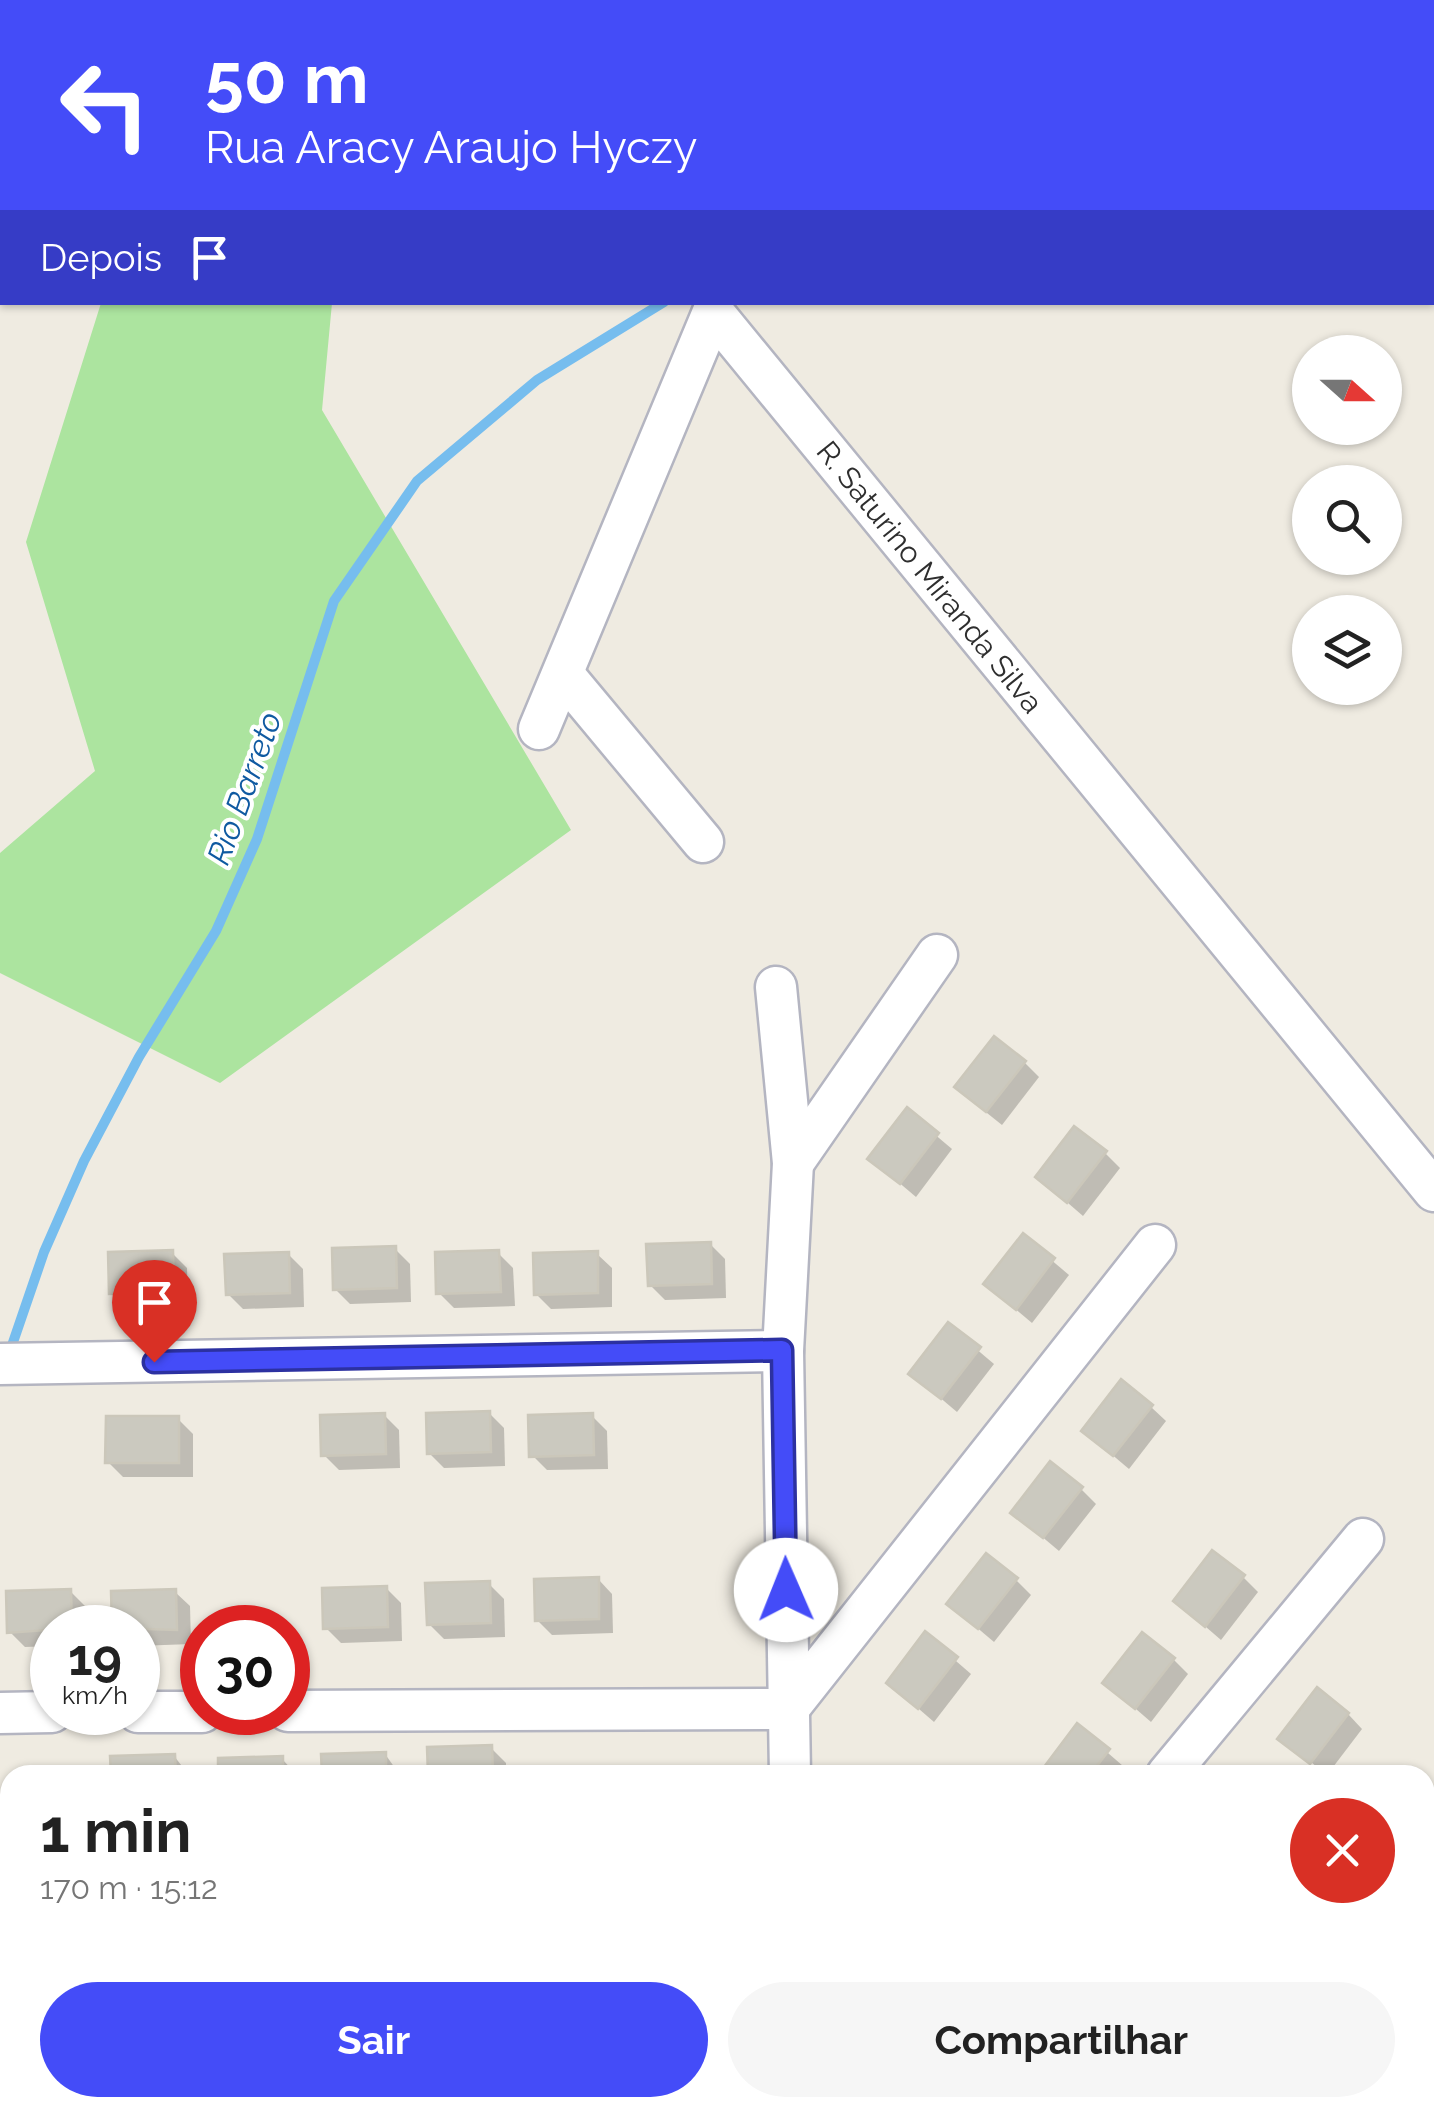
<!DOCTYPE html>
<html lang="pt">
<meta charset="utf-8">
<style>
:root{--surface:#fff;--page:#f6f6f6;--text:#222;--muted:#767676;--accent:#444cf8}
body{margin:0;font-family:Raleway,sans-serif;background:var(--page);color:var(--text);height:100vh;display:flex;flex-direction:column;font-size:38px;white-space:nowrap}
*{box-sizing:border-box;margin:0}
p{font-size:32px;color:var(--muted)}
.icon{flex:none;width:55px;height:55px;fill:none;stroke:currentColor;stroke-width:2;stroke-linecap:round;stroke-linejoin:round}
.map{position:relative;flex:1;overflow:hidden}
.sheet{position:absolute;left:0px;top:1765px;width:1435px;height:352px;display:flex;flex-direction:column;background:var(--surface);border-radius:30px 30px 0 0;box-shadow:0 2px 8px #0004}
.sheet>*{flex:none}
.banner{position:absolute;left:0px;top:0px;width:1435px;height:305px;box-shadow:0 2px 8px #0004;background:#444cf8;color:#fff;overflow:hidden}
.needle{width:65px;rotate:111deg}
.fabs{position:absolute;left:1292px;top:335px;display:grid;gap:20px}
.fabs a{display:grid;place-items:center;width:110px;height:110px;border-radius:50%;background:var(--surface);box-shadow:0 2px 8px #0004;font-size:50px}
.speed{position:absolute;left:30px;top:1605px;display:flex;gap:20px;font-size:50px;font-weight:700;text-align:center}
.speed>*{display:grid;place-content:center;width:130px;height:130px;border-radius:50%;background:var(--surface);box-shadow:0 2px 8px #0004;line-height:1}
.speed small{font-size:25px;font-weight:400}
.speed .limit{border:15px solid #d22;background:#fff;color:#111}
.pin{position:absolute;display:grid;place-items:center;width:85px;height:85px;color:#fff;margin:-102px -42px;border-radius:50% 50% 50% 0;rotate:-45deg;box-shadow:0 0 10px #0007}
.pin .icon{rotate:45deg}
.me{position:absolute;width:110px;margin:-55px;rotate:359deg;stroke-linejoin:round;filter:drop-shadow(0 0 8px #0008)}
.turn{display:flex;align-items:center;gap:35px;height:210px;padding:0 40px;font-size:45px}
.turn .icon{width:130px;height:130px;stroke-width:2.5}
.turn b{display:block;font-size:70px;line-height:85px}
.then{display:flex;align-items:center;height:95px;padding:0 40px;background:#0003;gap:20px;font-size:38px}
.round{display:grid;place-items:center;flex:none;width:105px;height:105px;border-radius:52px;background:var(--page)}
.headline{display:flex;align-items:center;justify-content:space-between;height:170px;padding:0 40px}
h1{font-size:60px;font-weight:700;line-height:75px}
.button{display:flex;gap:20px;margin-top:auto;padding:20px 40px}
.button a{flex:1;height:115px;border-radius:60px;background:var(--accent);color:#fff;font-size:40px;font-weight:700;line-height:115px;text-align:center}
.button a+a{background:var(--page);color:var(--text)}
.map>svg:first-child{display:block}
.green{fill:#ace49f}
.shadow{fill:#0003}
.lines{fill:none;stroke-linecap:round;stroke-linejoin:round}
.stream{stroke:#76bdee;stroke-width:10}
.building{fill:#cbc9bf;stroke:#cbc7ba;stroke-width:2.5}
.minor-casing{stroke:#b4b5c1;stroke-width:45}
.minor{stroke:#fff;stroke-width:40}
.route-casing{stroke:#2c31a1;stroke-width:25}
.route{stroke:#444cf8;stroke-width:18}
.labels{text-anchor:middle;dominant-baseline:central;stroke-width:8;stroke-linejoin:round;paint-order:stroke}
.street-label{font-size:30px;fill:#2e2e2e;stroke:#fff}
.water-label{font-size:32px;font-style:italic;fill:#0f5aa1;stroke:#fff}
</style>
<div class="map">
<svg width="1434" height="2116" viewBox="0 0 1434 2116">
<rect width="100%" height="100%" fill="#efebe1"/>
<g class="green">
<path d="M0 0H461L2 2V120Z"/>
<path d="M101 303H332L322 410 571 830 220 1083 0 973V853L95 771 26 542Z"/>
</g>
<g class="shadow">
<path d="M1024 1062 1039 1077 1002 1125 972 1101Z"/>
<path d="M907 1111 952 1149 916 1197 870 1158Z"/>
<path d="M1105 1153 1120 1168 1083 1216 1038 1177Z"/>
<path d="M1023 1236 1069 1275 1032 1323 986 1284Z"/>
<path d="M710 1244 725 1259 726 1298 665 1300 650 1285Z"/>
<path d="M395 1249 410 1264 411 1302 350 1304 335 1289Z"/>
<path d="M172 1253 187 1268 188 1306 127 1307 112 1293Z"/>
<path d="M498 1253 513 1268 515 1306 454 1308 439 1293Z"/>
<path d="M288 1254 303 1269 304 1307 243 1309 228 1294Z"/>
<path d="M597 1254 612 1268V1307L551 1309 536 1294Z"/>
<path d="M949 1326 994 1364 957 1412 912 1374Z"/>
<path d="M1151 1407 1166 1421 1129 1469 1084 1431Z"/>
<path d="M489 1413 504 1428 505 1466 444 1468 429 1453Z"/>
<path d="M384 1415 399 1430 400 1468 339 1470 324 1455Z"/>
<path d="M592 1416 607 1431 608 1469 547 1470 532 1455Z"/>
<path d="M178 1419 193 1434V1477H123L108 1462Z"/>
<path d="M1081 1489 1096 1504 1059 1551 1014 1513Z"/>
<path d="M1243 1577 1258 1592 1221 1640 1176 1601Z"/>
<path d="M598 1579 612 1594 613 1633 552 1635 537 1620Z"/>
<path d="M1016 1580 1031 1595 994 1642 949 1604Z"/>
<path d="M489 1584 504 1599 505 1637 444 1639 429 1624Z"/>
<path d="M386 1588 401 1603 402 1641 341 1643 326 1628Z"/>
<path d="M70 1591 85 1606V1628H52V1646L25 1647 10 1632Z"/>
<path d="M175 1592 190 1606 191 1644 138 1646V1628Z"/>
<path d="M926 1635 971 1674 934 1722 889 1683Z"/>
<path d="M1173 1659 1188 1674 1151 1722 1106 1683Z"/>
<path d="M1348 1714 1362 1729 1327 1775 1281 1738Z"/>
<path d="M1078 1727 1123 1766 1116 1775H1041Z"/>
<path d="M491 1748 506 1763V1775H430Z"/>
<path d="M385 1754 400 1775H324Z"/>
<path d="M174 1756 189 1775H113Z"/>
<path d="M282 1759 297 1775H221Z"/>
<path d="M1425 1823 1434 1831V1898L1428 1905Z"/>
<path d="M1197 2108H1268L1271 2110 1266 2116H1191Z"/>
</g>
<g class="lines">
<g class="stream">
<path d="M1240 2 1244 0"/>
<path d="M9 1354 44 1252 84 1161 139 1057 216 931 257 839 334 601 417 481 537 380 664 302"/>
</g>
</g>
<g class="building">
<path d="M994 1036 1026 1061 986 1112 954 1087Z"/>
<path d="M907 1107 939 1133 900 1184 867 1159Z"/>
<path d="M1074 1126 1107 1151 1067 1203 1035 1177Z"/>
<path d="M1023 1233 1055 1258 1016 1310 983 1284Z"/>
<path d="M711 1242 712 1284 648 1286 646 1244Z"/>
<path d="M396 1246 397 1288 333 1290 332 1248Z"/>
<path d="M173 1250 174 1292 109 1294 108 1252Z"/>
<path d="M499 1250 501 1292 436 1294 435 1252Z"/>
<path d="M598 1251V1293L534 1295 533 1253Z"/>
<path d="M289 1252 290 1293 226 1295 224 1254Z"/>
<path d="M948 1322 981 1347 941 1399 908 1374Z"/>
<path d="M1121 1379 1153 1405 1113 1456 1081 1431Z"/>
<path d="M490 1411 491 1452 427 1454 426 1413Z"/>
<path d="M385 1413 386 1454 321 1456 320 1415Z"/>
<path d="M593 1413 594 1455 529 1457 528 1415Z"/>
<path d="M106 1416H179V1463H105Z"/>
<path d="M1050 1461 1083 1487 1043 1538 1010 1513Z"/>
<path d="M1212 1550 1245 1575 1205 1627 1173 1601Z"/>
<path d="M986 1553 1018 1578 978 1629 946 1604Z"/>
<path d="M599 1577V1619L535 1621 534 1579Z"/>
<path d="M490 1581 491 1623 427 1625 425 1583Z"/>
<path d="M387 1586 388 1627 323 1629 322 1588Z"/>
<path d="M71 1589 72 1628 7 1633 6 1591Z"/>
<path d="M176 1589 177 1630 112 1628 111 1591Z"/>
<path d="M925 1631 958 1657 918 1709 886 1683Z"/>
<path d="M1142 1632 1175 1658 1135 1709 1102 1683Z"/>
<path d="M1317 1687 1349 1713 1310 1764 1277 1739Z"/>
<path d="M1077 1723 1110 1749 1090 1775H1038Z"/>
<path d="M492 1745 493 1775H428L427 1747Z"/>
<path d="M386 1752V1775H322L321 1754Z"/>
<path d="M175 1754 176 1775H111L110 1756Z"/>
<path d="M283 1756V1775H218V1758Z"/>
<path d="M1425 1820 1434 1827V1865L1425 1876Z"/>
<path d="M1434 2062V2116H1425L1414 2108H1425V2073Z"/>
<path d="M1194 2108H1247L1240 2116H1188Z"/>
</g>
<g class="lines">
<g class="minor-casing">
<g id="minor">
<path d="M563 674 703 842"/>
<path d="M539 729 713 312 1434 1191"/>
<path d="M776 987 793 1163 783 1351 790 1775"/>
<path d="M793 1163 937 955"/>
<path d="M0 1364 783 1351"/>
<path d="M288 1711 788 1709 1155 1245"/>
<path d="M138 1712H202"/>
<path d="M0 1713 52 1712"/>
<path d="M1167 1775 1363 1539"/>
<path d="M1425 2011 1434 2000"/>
<path d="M0 2037 10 2058"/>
<path d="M35 2108 40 2116"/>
<path d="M795 2108V2116"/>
<path d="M885 2116 892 2108"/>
<path d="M1339 2116 1346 2108"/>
</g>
</g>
<use href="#minor" class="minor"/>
</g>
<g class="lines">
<g class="route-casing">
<path id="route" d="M154 1362 782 1350 786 1590"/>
</g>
<use href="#route" class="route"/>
</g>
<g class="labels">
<g class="street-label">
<text transform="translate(930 577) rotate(51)">R. Saturino Miranda Silva</text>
</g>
<g class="water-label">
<text transform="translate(244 788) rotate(-70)">Rio Barreto</text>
</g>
</g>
</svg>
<div class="fabs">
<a><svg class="needle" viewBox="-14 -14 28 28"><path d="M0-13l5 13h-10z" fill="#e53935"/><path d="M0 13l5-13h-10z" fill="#767676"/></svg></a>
<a><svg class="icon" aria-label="search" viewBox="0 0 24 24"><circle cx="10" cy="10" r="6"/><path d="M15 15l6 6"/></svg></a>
<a><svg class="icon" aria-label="layers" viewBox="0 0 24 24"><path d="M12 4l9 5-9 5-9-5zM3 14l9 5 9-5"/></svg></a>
</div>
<div class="speed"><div>19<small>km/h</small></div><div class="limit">30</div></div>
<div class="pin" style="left:154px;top:1362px;background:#d93025"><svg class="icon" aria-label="arrive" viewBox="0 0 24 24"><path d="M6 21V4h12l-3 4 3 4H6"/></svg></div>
<svg class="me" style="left:786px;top:1590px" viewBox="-20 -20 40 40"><circle r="19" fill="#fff"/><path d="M0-13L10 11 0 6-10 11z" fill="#444cf8"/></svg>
<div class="banner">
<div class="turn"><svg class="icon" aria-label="left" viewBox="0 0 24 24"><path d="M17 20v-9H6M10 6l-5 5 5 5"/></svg><div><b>50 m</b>Rua Aracy Araujo Hyczy</div></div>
<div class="then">Depois<svg class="icon" aria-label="arrive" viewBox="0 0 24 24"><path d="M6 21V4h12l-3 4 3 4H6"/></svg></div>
</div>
<section class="sheet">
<div class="headline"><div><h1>1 min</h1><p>170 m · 15:12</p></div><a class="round" style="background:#d93025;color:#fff"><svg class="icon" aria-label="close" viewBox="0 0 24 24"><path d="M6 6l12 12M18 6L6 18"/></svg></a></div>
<div class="button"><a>Sair</a><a>Compartilhar</a></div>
</section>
</div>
